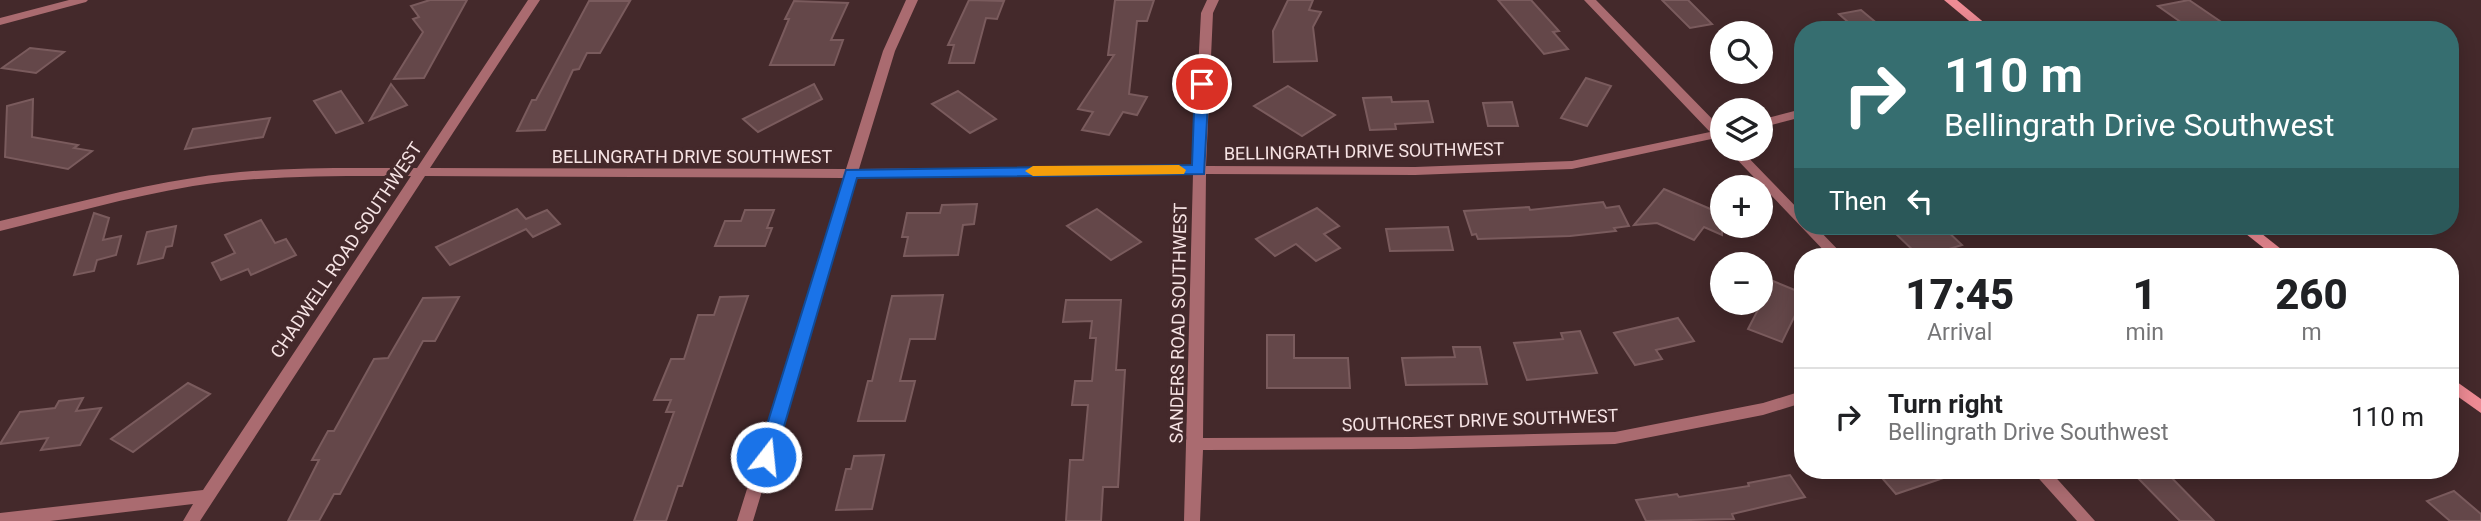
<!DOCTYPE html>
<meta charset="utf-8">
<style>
:root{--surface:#fff;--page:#f2f2f2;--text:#202124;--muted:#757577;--line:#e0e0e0}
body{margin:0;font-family:Roboto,sans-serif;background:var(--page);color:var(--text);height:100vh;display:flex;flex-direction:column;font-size:26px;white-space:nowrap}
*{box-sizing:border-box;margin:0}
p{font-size:23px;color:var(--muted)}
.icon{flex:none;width:38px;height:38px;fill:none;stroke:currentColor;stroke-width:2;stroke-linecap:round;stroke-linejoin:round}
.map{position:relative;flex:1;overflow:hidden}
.drawer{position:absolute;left:1794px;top:248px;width:665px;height:231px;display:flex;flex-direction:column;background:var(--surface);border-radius:28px;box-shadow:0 4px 18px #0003}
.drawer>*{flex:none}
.banner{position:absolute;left:1794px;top:21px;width:665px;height:214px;border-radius:28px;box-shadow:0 4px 18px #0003;background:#366e70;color:#fff;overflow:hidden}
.controls{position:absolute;left:1710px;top:21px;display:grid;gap:14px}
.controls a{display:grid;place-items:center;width:63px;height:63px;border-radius:50%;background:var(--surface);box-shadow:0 4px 18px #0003;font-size:35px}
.pin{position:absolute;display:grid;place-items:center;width:60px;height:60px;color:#fff;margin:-30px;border:4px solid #fff;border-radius:50%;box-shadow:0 2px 7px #0007}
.me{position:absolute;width:77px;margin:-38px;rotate:16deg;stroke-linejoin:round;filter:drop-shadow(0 0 5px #0008)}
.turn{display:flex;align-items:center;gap:24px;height:147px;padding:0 35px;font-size:32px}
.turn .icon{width:91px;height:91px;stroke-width:2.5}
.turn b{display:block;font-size:49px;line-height:60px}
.then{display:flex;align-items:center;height:66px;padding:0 35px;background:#0003;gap:14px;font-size:26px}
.eta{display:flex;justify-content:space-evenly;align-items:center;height:119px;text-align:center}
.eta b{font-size:42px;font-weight:800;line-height:49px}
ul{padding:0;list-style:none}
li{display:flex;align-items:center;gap:21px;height:98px;padding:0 35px;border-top:2px solid var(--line)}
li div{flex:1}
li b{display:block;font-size:26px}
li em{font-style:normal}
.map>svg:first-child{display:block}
.building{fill:#644749;stroke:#7a5b5d;stroke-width:2}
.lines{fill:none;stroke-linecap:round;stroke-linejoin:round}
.street{fill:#aa6b70;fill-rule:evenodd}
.secondary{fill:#ee8b94;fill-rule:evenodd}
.route{fill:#1a73e8;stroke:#114b97;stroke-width:2}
.slow{fill:#f59e0b}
.labels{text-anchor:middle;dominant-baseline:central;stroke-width:7;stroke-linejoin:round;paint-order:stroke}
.street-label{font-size:18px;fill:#f6e3e4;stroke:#44292b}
</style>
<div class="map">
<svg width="2481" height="521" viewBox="0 0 2481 521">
<rect width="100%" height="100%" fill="#44292b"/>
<g class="building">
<path d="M430 0H467L424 78 394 79 423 32 413 19 419 17 411 6Z"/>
<path d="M969 0 1004 1 997 19 986 18 974 63H949L954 45H948Z"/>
<path d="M1115 0H1154L1147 21H1137L1129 94 1147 97 1137 115 1123 112 1109 135 1082 130 1093 112 1078 109 1114 55H1108Z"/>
<path d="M1288 0H1313L1309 10 1321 12 1313 27 1317 61 1274 62 1273 31Z"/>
<path d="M1498 0H1531L1559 31 1553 32 1568 49 1544 54Z"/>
<path d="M1662 0H1688L1712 24 1690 28Z"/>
<path d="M2189 0 2233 30H2192L2158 6Z"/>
<path d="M589 1H630L600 53H587L579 69 573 70 545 130 517 131 532 100H536Z"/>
<path d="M794 1 848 3 831 40H843L834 65H770L789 19H785Z"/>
<path d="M1861 10 1885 30H1857L1839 14Z"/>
<path d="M30 48 64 52 36 73 2 68Z"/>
<path d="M1586 78 1611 86 1587 126 1561 118Z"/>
<path d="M391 84 407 105 370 120Z"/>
<path d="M814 84 822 99 758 132 743 119Z"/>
<path d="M1288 86 1335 115 1302 136 1254 106Z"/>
<path d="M341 91 363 123 336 133 314 101Z"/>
<path d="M958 91 996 119 970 133 932 104Z"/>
<path d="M1391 97 1392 102 1428 101 1433 122 1395 124 1396 129 1370 130 1363 98Z"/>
<path d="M33 99 32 137 78 145 74 148 92 151 68 169 5 157 7 106Z"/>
<path d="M1512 102 1518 126H1488L1483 103Z"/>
<path d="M270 118 263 137 185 149 193 129Z"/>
<path d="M1664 189 1722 214V235L1704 227 1694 240 1657 223 1634 225Z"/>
<path d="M1603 202 1606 208 1619 206 1629 226 1614 228 1616 231 1570 236 1478 239 1476 234 1472 235 1464 211 1529 207 1530 210Z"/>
<path d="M977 204 974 224 963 225 958 255 904 256 908 237H902L907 213H940L942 205Z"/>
<path d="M1317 208 1339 226 1324 234 1340 248 1316 261 1296 244 1275 256 1256 239Z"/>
<path d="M517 209 526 219 547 210 560 224 533 237 526 229 450 265 436 247Z"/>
<path d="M1097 209 1141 242 1111 260 1067 226Z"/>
<path d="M745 210H774L767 228H772L765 246H715L725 221H741Z"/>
<path d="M94 213 109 218 103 240 121 236 116 255 97 260 94 271 74 275Z"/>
<path d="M261 220 275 243 286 239 296 255 251 275 248 269 221 280 212 263 235 253 225 235Z"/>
<path d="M176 226 172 246 166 247 163 258 138 264 147 232Z"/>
<path d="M1913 226H1942L1962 245 1949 249 1958 257H1920L1893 231Z"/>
<path d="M1448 227 1453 250 1390 251 1386 229Z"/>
<path d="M1773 281 1802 293V301L1782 342 1748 329Z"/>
<path d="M943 295 935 339H910L900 381H915L905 421H858L868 381H872L892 296Z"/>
<path d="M748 296 682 486H678L666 521H634L674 412H666L671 400H654L671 359H684L698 315H714L720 297Z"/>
<path d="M459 297 435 341H423L340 494H334L319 521H288L319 460H312L328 431H334L374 359 388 358 423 298Z"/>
<path d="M1066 300H1121L1116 370H1125L1118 487H1103L1101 521H1066L1070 460H1083L1088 405H1072L1075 381H1092L1096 338H1090L1092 321 1063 322Z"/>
<path d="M1678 318 1694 341 1656 350 1662 359 1635 365 1614 333Z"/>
<path d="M1580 331 1597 373 1527 380 1514 343 1563 339 1561 333Z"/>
<path d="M1267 335H1294V358H1348L1350 388H1267Z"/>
<path d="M1453 347H1480L1487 384 1406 385 1402 358 1455 357Z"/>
<path d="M188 383 210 394 133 452 111 439Z"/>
<path d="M83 398 76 411 101 408 80 445 41 450 48 438 0 444 20 412 55 408 59 401Z"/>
<path d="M884 455 872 509 836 510 846 469H851L854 456Z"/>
<path d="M1876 471H1954L1955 474 1896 494Z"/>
<path d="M2131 471H2165L2214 521H2180Z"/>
<path d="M1790 475 1805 497 1732 514 1734 519 1646 521 1636 500 1677 494 1679 497 1749 486 1748 483Z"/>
<path d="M2454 491 2481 514V521H2450L2427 501Z"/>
</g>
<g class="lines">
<g class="street">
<path d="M69 0H88L86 2 0 25V18Z"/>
<path d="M528 0H540L430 168 846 169 883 51 906 0H918L895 51 859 169 1193 166 1201 13 1207 0H1219L1213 13 1206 166 1415 167 1572 161 1710 132 1584 0H1596L1722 129V141L1716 138 1572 169 1415 175 1206 174 1203 438 1411 437 1615 432 1763 403 1802 391V403L1763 415 1615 444 1411 449 1203 450 1200 521H1184L1193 174 857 177 753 521H737L844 178 425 176 200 521H183L193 504 50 521H0V513L203 490 411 176C339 176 264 175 193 186 128 197 64 215 0 231V221C64 206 128 188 193 178 266 166 343 168 417 168Z"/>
<path d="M1802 109V117L1760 128V120Z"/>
<path d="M1727 149H1740L1802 213V226H1815L1845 257H1830Z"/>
<path d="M2032 471H2050L2095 521H2077Z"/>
</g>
<g class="secondary">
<path d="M1944 0H1957L1993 30H1980Z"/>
<path d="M2236 226H2252L2291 257H2275Z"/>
<path d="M2450 377 2481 399V413L2450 391Z"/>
</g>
</g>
<path class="route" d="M1202 80 1209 84 1204 174 857 178 775 457 772 462 766 464 759 462 757 457 846 170 1192 165 1195 84Z"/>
<path class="slow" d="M1179 165 1186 170 1184 174 1033 176 1025 171 1033 166Z"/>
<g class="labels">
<g class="street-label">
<text transform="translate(1364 151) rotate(-1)">BELLINGRATH DRIVE SOUTHWEST</text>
<text x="692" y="156">BELLINGRATH DRIVE SOUTHWEST</text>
<text transform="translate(346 250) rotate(-56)">CHADWELL ROAD SOUTHWEST</text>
<text transform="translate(1178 323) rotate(-89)">SANDERS ROAD SOUTHWEST</text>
<text transform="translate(1480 420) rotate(-2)">SOUTHCREST DRIVE SOUTHWEST</text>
</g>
</g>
</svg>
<div class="controls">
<a><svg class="icon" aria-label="search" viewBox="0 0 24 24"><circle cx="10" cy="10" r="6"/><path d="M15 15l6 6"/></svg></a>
<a><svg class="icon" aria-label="layers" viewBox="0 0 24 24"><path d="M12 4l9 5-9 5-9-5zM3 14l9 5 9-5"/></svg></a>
<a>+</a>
<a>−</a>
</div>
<div class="pin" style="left:1202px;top:84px;background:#d93025"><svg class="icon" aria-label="arrive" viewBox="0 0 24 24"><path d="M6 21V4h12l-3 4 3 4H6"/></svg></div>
<svg class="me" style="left:766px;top:457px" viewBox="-20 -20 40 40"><circle r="17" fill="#1a73e8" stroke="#fff" stroke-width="3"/><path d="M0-11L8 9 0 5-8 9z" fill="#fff"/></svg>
<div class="banner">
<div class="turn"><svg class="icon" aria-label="right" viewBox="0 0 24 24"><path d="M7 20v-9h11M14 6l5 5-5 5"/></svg><div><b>110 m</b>Bellingrath Drive Southwest</div></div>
<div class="then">Then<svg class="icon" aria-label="left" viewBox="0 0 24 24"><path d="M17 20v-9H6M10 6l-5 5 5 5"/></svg></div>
</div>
<section class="drawer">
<div class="eta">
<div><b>17:45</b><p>Arrival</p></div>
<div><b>1</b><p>min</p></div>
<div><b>260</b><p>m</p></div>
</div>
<ul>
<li><svg class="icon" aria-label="right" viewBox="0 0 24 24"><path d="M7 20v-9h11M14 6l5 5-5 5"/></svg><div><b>Turn right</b><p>Bellingrath Drive Southwest</p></div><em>110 m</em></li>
</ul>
</section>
</div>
